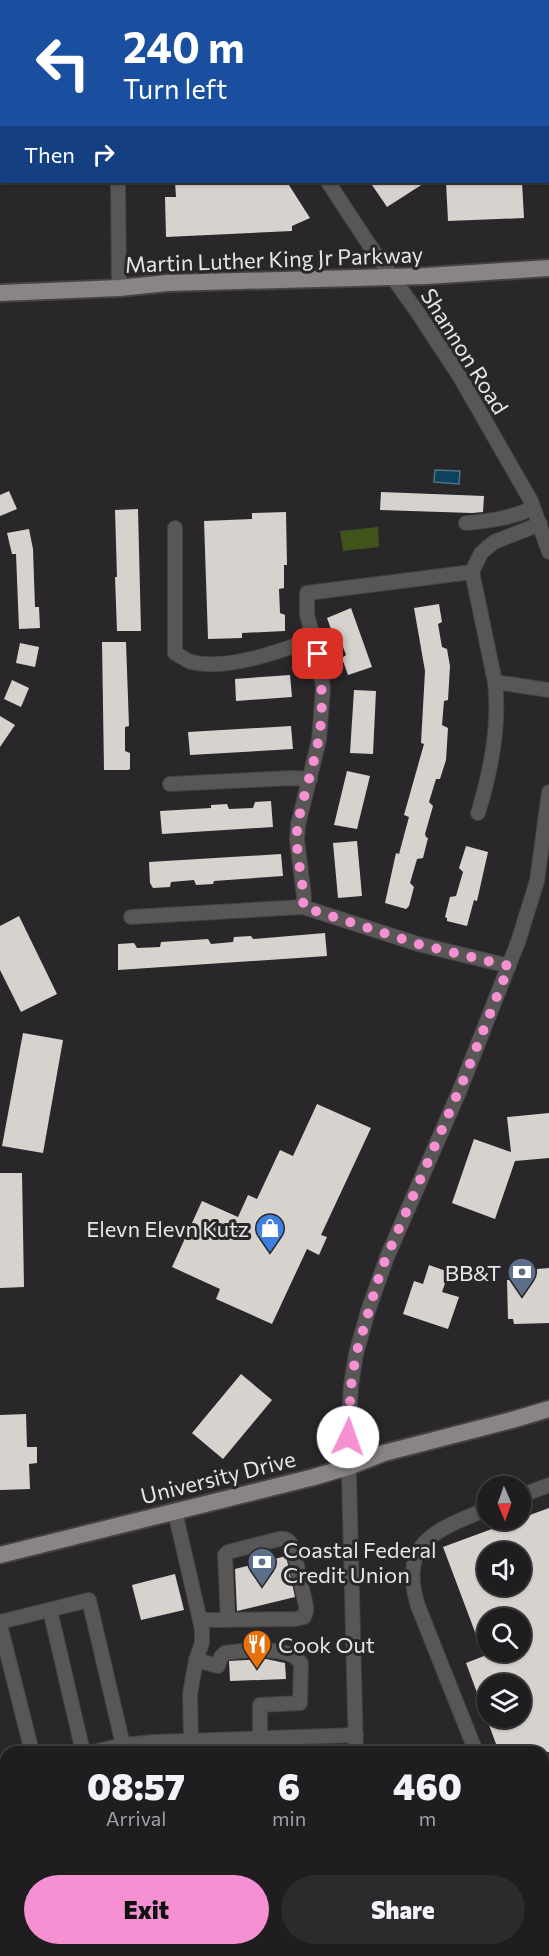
<!DOCTYPE html>
<style>
:root{--surface:#1f1d20;--page:#2c2a2d;--text:#f1f3f6;--muted:#a1a2a5;--line:#3c3b3e;--accent:#f591d2}
body{margin:0;font-family:Commissioner,sans-serif;background:var(--page);color:var(--text);height:100vh;display:flex;flex-direction:column;font-size:22px;white-space:nowrap}
*{box-sizing:border-box;margin:0}
p{font-size:20px;color:var(--muted)}
.icon{flex:none;width:33px;height:33px;fill:none;stroke:currentColor;stroke-width:2;stroke-linecap:round;stroke-linejoin:round}
.map{position:relative;flex:1;overflow:hidden}
.panel{position:absolute;left:0px;top:1746px;width:549px;height:210px;display:flex;flex-direction:column;background:var(--surface);border-radius:18px 18px 0 0;box-shadow:0 2px 4px #0004,0 0 0 2px var(--line)}
.panel>*{flex:none}
.guide{position:absolute;left:0px;top:0px;width:549px;height:183px;box-shadow:0 2px 4px #0004,0 0 0 2px var(--line);background:#1a4fa0;color:#fff;overflow:hidden}
.needle{width:39px;rotate:178deg}
.tools{position:absolute;left:477px;top:1476px;display:grid;gap:12px}
.tools a{display:grid;place-items:center;width:54px;height:54px;border-radius:50%;background:var(--surface);box-shadow:0 2px 4px #0004,0 0 0 2px var(--line);font-size:30px}
.pin{position:absolute;display:grid;place-items:center;width:51px;height:51px;color:#fff;margin:-26px;border-radius:12px;box-shadow:0 3px 9px #0006}
.me{position:absolute;width:66px;margin:-33px;rotate:3deg;stroke-linejoin:round;filter:drop-shadow(0 0 4px #0008)}
.turn{display:flex;align-items:center;gap:21px;height:126px;padding:0 24px;font-size:27px}
.turn .icon{width:78px;height:78px;stroke-width:2.5}
.turn b{display:block;font-size:42px;line-height:51px}
.then{display:flex;align-items:center;height:57px;padding:0 24px;background:#0003;gap:12px;font-size:22px}
.eta{display:flex;justify-content:space-evenly;align-items:center;height:102px;text-align:center}
.eta b{font-size:36px;font-weight:800;line-height:42px}
.primary-button{display:flex;gap:12px;margin-top:auto;padding:12px 24px}
.primary-button a{flex:1;height:69px;border-radius:36px;background:var(--accent);color:#111;font-size:24px;font-weight:800;line-height:69px;text-align:center}
.primary-button a+a{background:var(--page);color:var(--text)}
.map>svg:first-child{display:block}
.green{fill:#40531b}
.water{fill:#0d415e;stroke:#4e7287;stroke-width:1.5}
.building{fill:#d6d3ce;fill-rule:evenodd}
.lines{fill:none;stroke-linecap:round;stroke-linejoin:round}
.minor-casing{stroke:#444245;stroke-width:16}
.major-casing{stroke:#444245;stroke-width:20}
.minor{stroke:#595756;stroke-width:14}
.major{stroke:#8a8584;stroke-width:16}
.route{stroke:#f591d2;stroke-width:10;stroke-dasharray:0 18}
.labels{text-anchor:middle;dominant-baseline:central;stroke-width:6;stroke-linejoin:round;paint-order:stroke}
.street-label{font-size:22px;fill:#e7e5e8;stroke:#29272a}
.poi-label{font-size:22px;fill:#e7e5e8;stroke:#29272a;text-anchor:end}
</style>
<div class="map">
<svg width="549" height="1956" viewBox="0 0 549 1956">
<rect width="100%" height="100%" fill="#29272a"/>
<path class="green" d="M378 527 379 547 343 551 340 531Z"/>
<path class="water" d="M435 470 460 471 459 484 434 482Z"/>
<g class="building">
<path d="M175 182H287L310 218 292 226V231L166 237 165 197H176Z"/>
<path d="M370 182H426L387 207Z"/>
<path d="M446 182H522L524 218 448 221Z"/>
<path d="M9 491 17 509 0 516V495Z"/>
<path d="M381 492 484 496 483 512 472 513 380 510Z"/>
<path d="M138 509 141 631H117L115 577H117L115 510Z"/>
<path d="M286 512 287 565H284V588L279 589 280 613 285 615V631L242 633V638L208 639 204 521 252 519V513Z"/>
<path d="M29 529 33 549 35 607H39L40 628 19 629 16 554H12L7 533Z"/>
<path d="M439 604 442 622 438 624 442 647 447 649 450 666 448 700 444 701 442 725 448 728 446 760 440 779H436L429 802 433 806 425 834 426 837 428 838 423 858 417 859 410 883 414 887 409 906 406 909 385 903 396 853 399 854 409 817 404 815 424 744 421 743 425 671 414 608Z"/>
<path d="M351 608 372 667 348 675 342 658 346 655 338 633 332 632 327 618Z"/>
<path d="M102 642H126L129 726 125 727V751L130 753V769L128 770H104Z"/>
<path d="M20 643 39 647 35 667 16 663Z"/>
<path d="M290 675 292 697 236 701 235 679Z"/>
<path d="M12 680 29 688 21 707 4 699Z"/>
<path d="M354 690 376 691 373 754 350 753Z"/>
<path d="M0 716 15 725 0 747Z"/>
<path d="M291 726 293 749 190 755 188 732Z"/>
<path d="M347 771 370 776 357 829 334 825Z"/>
<path d="M271 801 273 827 162 834 160 811 211 808V805L227 804 229 809 253 808 255 802Z"/>
<path d="M357 841 362 896 338 898 333 843Z"/>
<path d="M466 846 488 852 477 901 474 900 467 926 447 921V918L445 917 450 897 456 896 463 872 459 868Z"/>
<path d="M281 854 283 876 214 881 213 884 196 885 194 880 171 882 170 887 153 888 150 883 149 862Z"/>
<path d="M19 916 57 994 21 1012 0 970V926Z"/>
<path d="M325 933 327 956 118 970V944L134 943 137 948 160 947 161 942 208 939 211 944 233 942 234 937 251 936 253 939Z"/>
<path d="M23 1033 63 1040 43 1153 2 1146Z"/>
<path d="M317 1104 371 1128 321 1235 327 1237 319 1255 307 1249 272 1324 216 1299 220 1289 172 1267 202 1201 238 1217 248 1195 257 1199 280 1150 293 1156Z"/>
<path d="M549 1113V1158L515 1161 495 1219 452 1203 474 1139 511 1152 507 1117Z"/>
<path d="M0 1173H22L24 1287 0 1288Z"/>
<path d="M429 1265 449 1272 442 1292 459 1297 448 1329 403 1314 414 1281 423 1284Z"/>
<path d="M549 1268V1323L514 1324 513 1319H508L507 1280H513V1275L537 1274V1269Z"/>
<path d="M241 1374 272 1400 223 1459 192 1433Z"/>
<path d="M26 1414 27 1447H37V1463L29 1464 30 1489 0 1490V1415Z"/>
<path d="M549 1508V1752H499L466 1663 484 1656 443 1547ZM488 1552H520V1586H488ZM488 1618H520V1652H488ZM488 1684H520V1718H488Z"/>
<path d="M286 1556 295 1597 237 1611 235 1569Z"/>
<path d="M175 1574 184 1610 141 1620 132 1585Z"/>
<path d="M266 1659 285 1663 286 1679 230 1681 229 1661Z"/>
</g>
<g class="lines">
<g class="minor-casing">
<g id="minor">
<path d="M236 0V2"/>
<path d="M118 182 119 288"/>
<path d="M328 182 368 243 418 313 460 377 531 501 549 552"/>
<path d="M466 523C490 521 512 518 533 508"/>
<path d="M175 528V653C180 656 186 660 191 662 227 671 280 651 314 639"/>
<path d="M472 572 481 553 494 542 540 524"/>
<path d="M495 682 472 572 307 593V615L318 654 323 688 319 740 298 825 297 840 304 896 303 907 418 944 509 966"/>
<path d="M170 784 292 778 310 779"/>
<path d="M478 813C491 771 500 726 495 682L549 690"/>
<path d="M131 917 303 907"/>
<path d="M520 1496 549 1485"/>
<path d="M175 1512 202 1629V1643L196 1660 190 1694 191 1740"/>
<path d="M50 1610 83 1752"/>
<path d="M200 1620 295 1619 304 1617 306 1612V1606L293 1548C290 1541 287 1538 279 1539L228 1552 225 1555 228 1620"/>
<path d="M0 1622 89 1600 123 1745"/>
<path d="M0 1625 32 1752"/>
<path d="M196 1660 218 1666 221 1657 225 1653C244 1650 292 1645 301 1664L300 1703 260 1705V1738"/>
<path d="M93 1752 123 1745 154 1742 356 1735"/>
<path d="M356 1752 348 1437 351 1386 356 1354 368 1311 387 1257 459 1092 518 942 537 881 549 792"/>
<path d="M476 1752 418 1606C398 1542 437 1529 488 1509"/>
<path d="M0 1776 6 1774"/>
<path d="M543 1778 549 1775"/>
<path d="M0 1793 6 1822"/>
<path d="M543 1922 549 1938"/>
<path d="M362 1950V1956"/>
<path d="M42 1956 62 1950"/>
<path d="M222 1956V1950"/>
<path d="M475 1956 491 1950"/>
<path d="M527 1956 549 1948"/>
</g>
</g>
<g class="major-casing">
<g id="major">
<path d="M0 293 119 288 167 283 426 276 549 268"/>
<path d="M0 1555 314 1477 348 1467 384 1453 512 1420 549 1409"/>
</g>
</g>
<use href="#minor" class="minor"/>
<use href="#major" class="major"/>
</g>
<g class="lines">
<path class="route" d="M318 654C322 683 324 713 318 742 313 769 303 796 298 823 293 851 305 879 303 907L418 944 509 966 466 1074 381 1270 356 1354 351 1386 348 1437"/>
</g>
<defs>
<g id="shop-pin" transform="scale(1.5)"><path d="M0 17L-7.5 6A9.5 9.5 0 1 1 7.5 6Z" fill="#3f7fe0" stroke="#29272a"/><path d="M-5-2.5h2.3a2.7 3.5 0 0 1 5.4 0H5L5.5 6h-11ZM-1.5-2.5h3a1.5 2.3 0 0 0-3 0Z" fill="#fff"/></g>
<g id="bank-pin" transform="scale(1.5)"><path d="M0 17L-7.5 6A9.5 9.5 0 1 1 7.5 6Z" fill="#5c6f8a" stroke="#29272a"/><path d="M-6-4H6V4H-6ZM0-2.3a2.3 2.3 0 1 0 0 4.6a2.3 2.3 0 1 0 0-4.6Z" fill="#fff"/></g>
<g id="restaurant-pin" transform="scale(1.5)"><path d="M0 17L-7.5 6A9.5 9.5 0 1 1 7.5 6Z" fill="#e8710a" stroke="#29272a"/><path d="M-5-6h1v4h1v-4h1v4h1v-4h1v5L-1.5 .5V6h-2V.5L-5-1ZM5-6V6H3V1.5H1.5Q1.5-4 5-6Z" fill="#fff"/></g>
</defs>
<g fill-rule="evenodd">
<use href="#shop-pin" x="270" y="1228"/>
<use href="#bank-pin" x="522" y="1272"/>
<use href="#bank-pin" x="262" y="1562"/>
<use href="#restaurant-pin" x="257" y="1644"/>
</g>
<g class="labels">
<g class="street-label">
<text transform="translate(274 259) rotate(-2)">Martin Luther King Jr Parkway</text>
<text transform="translate(465 351) rotate(58)">Shannon Road</text>
<text transform="translate(218 1477) rotate(-14)">University Drive</text>
</g>
<g class="poi-label">
<text x="249" y="1228">Elevn Elevn Kutz</text>
<text x="501" y="1272">BB&amp;T</text>
<text x="283" y="1549" text-anchor="start">Coastal Federal<tspan x="283" dy="25">Credit Union</tspan></text>
<text x="278" y="1644" text-anchor="start">Cook Out</text>
</g>
</g>
</svg>
<div class="tools">
<a><svg class="needle" viewBox="-14 -14 28 28"><path d="M0-13l5 13h-10z" fill="#e53935"/><path d="M0 13l5-13h-10z" fill="#a1a2a5"/></svg></a>
<a><svg class="icon" aria-label="sound" viewBox="0 0 24 24"><path d="M4 9h4l5-4v14l-5-4H4zM17 9q2 3 0 6"/></svg></a>
<a><svg class="icon" aria-label="search" viewBox="0 0 24 24"><circle cx="10" cy="10" r="6"/><path d="M15 15l6 6"/></svg></a>
<a><svg class="icon" aria-label="layers" viewBox="0 0 24 24"><path d="M12 4l9 5-9 5-9-5zM3 14l9 5 9-5"/></svg></a>
</div>
<div class="pin" style="left:318px;top:654px;background:#d93025"><svg class="icon" aria-label="arrive" viewBox="0 0 24 24"><path d="M6 21V4h12l-3 4 3 4H6"/></svg></div>
<svg class="me" style="left:348px;top:1437px" viewBox="-20 -20 40 40"><circle r="19" fill="#fff"/><path d="M0-13L10 11 0 6-10 11z" fill="#f591d2"/></svg>
<div class="guide">
<div class="turn"><svg class="icon" aria-label="left" viewBox="0 0 24 24"><path d="M17 20v-9H6M10 6l-5 5 5 5"/></svg><div><b>240 m</b>Turn left</div></div>
<div class="then">Then<svg class="icon" aria-label="right" viewBox="0 0 24 24"><path d="M7 20v-9h11M14 6l5 5-5 5"/></svg></div>
</div>
<section class="panel">
<div class="eta">
<div><b>08:57</b><p>Arrival</p></div>
<div><b>6</b><p>min</p></div>
<div><b>460</b><p>m</p></div>
</div>
<div class="primary-button"><a>Exit</a><a>Share</a></div>
</section>
</div>
